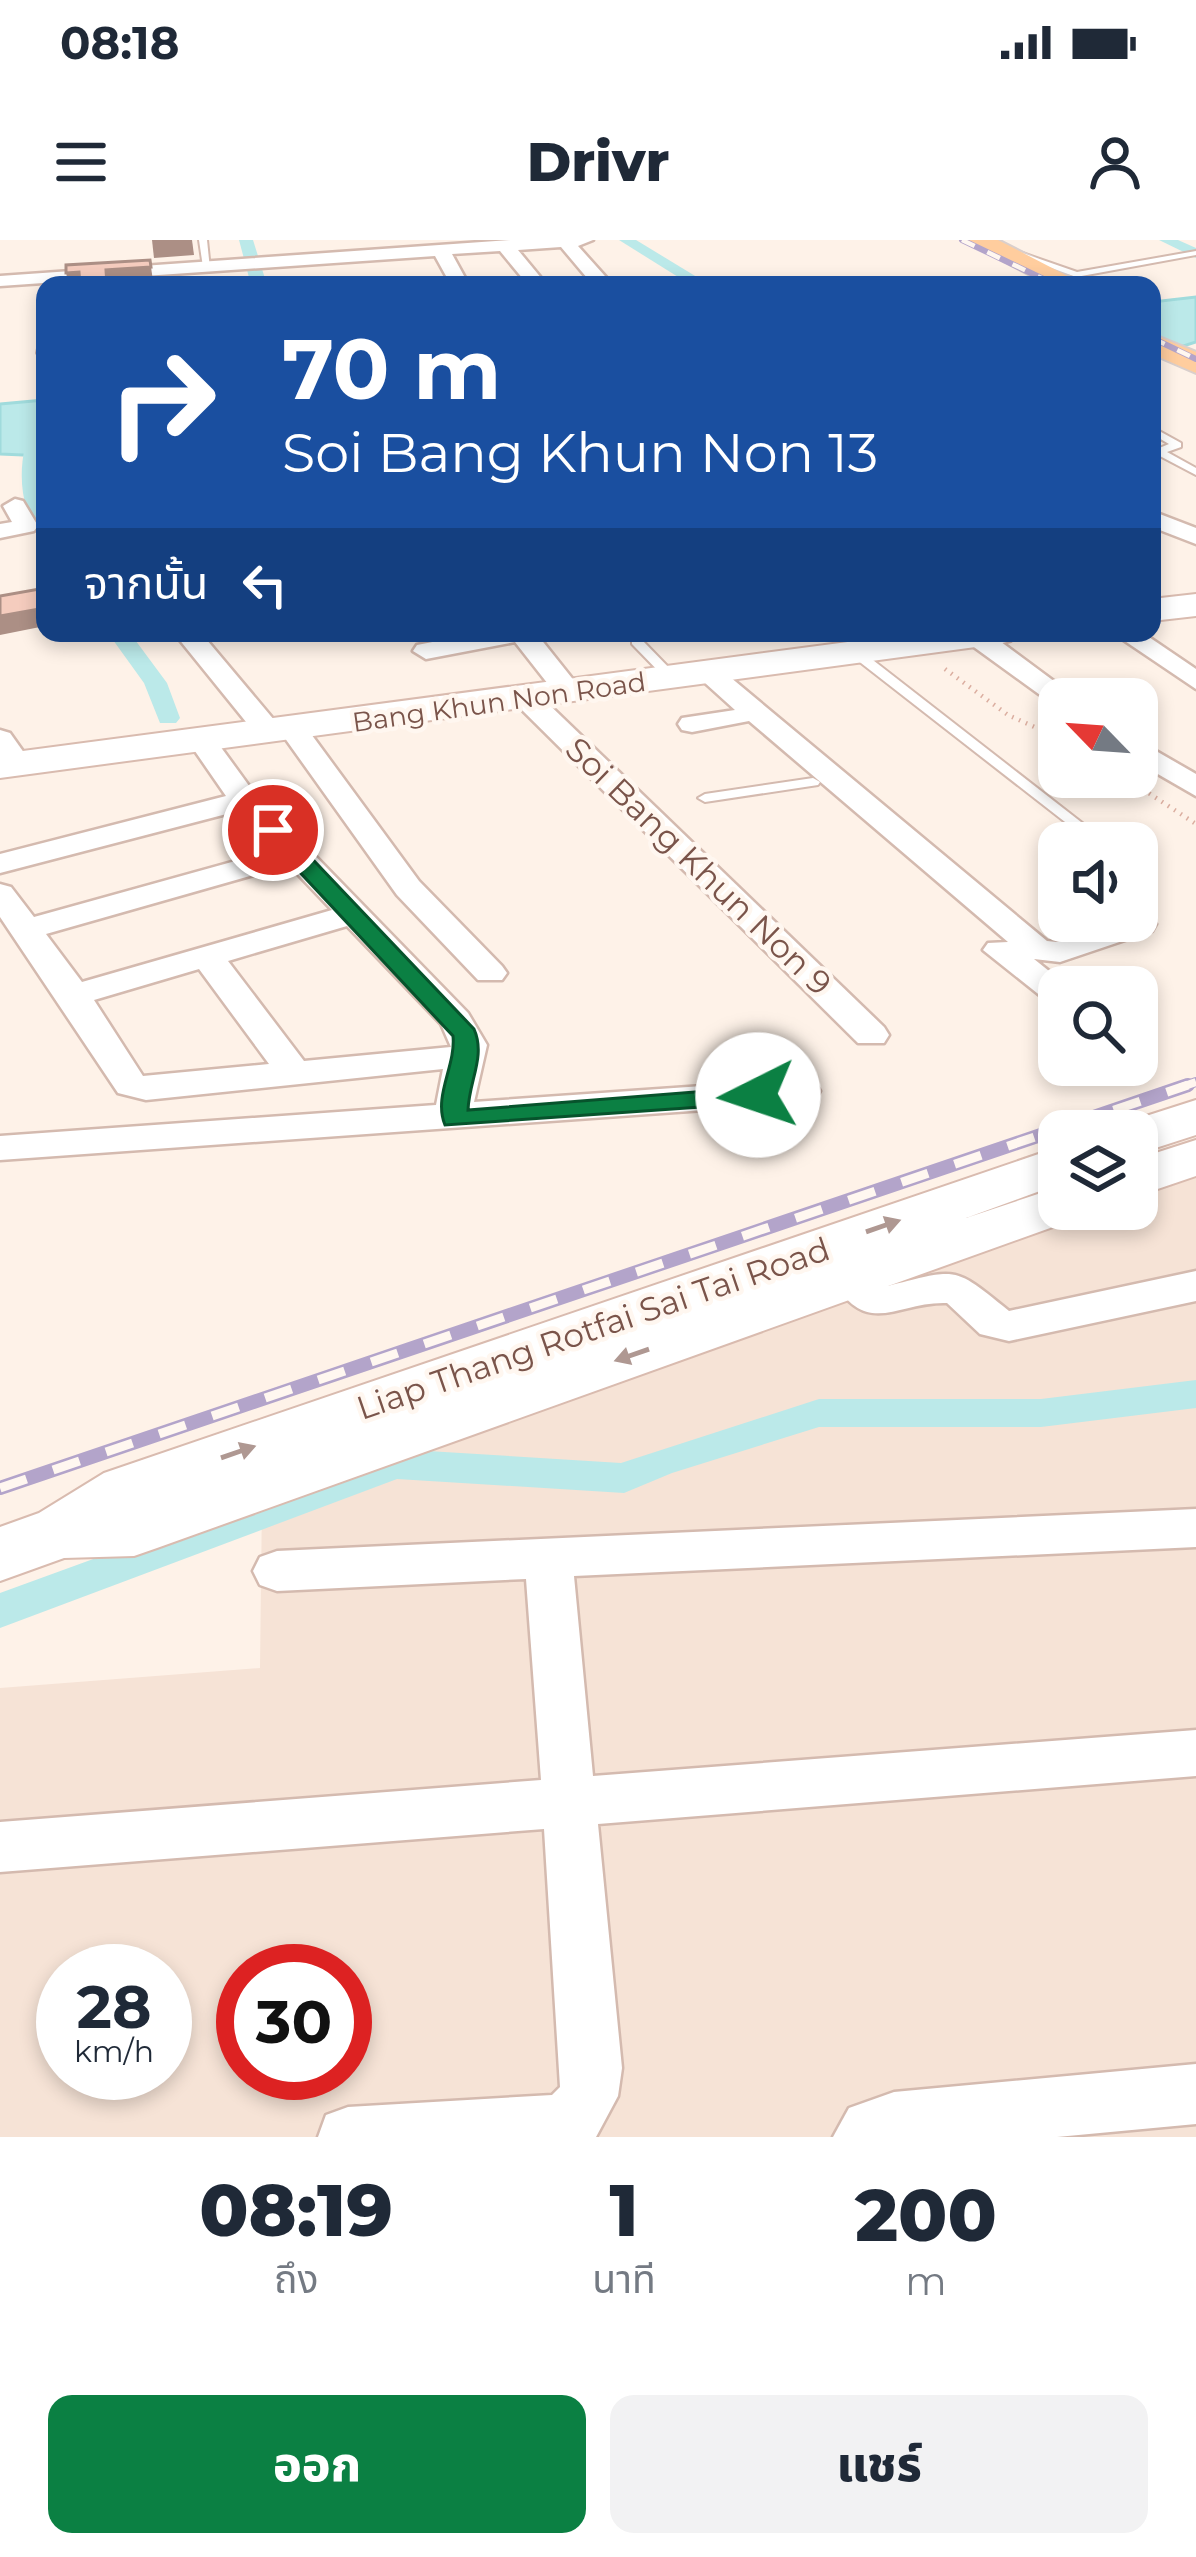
<!DOCTYPE html>
<html lang="th">
<meta charset="utf-8">
<style>
:root{--surface:#fff;--page:#f2f2f3;--text:#1f2937;--muted:#747a83;--accent:#0b8043}
body{margin:0;font-family:Montserrat,"Noto Sans Thai",sans-serif;background:var(--page);color:var(--text);height:100vh;display:flex;flex-direction:column;font-size:45px;white-space:nowrap}
*{box-sizing:border-box;margin:0}
p{font-size:39px;color:var(--muted)}
.icon{flex:none;width:66px;height:66px;fill:none;stroke:currentColor;stroke-width:2;stroke-linecap:round;stroke-linejoin:round}
.map{position:relative;height:1897px;overflow:hidden}
.side{display:flex;flex-direction:column;background:var(--surface);flex:1}
.side>*{flex:none}
.top-card{position:absolute;left:36px;top:36px;width:1125px;height:366px;border-radius:24px;box-shadow:0 6px 18px #0003;background:#1a4fa0;color:#fff;overflow:hidden}
.needle{width:78px;rotate:295deg}
.controls{position:absolute;left:1038px;top:438px;display:grid;gap:24px}
.controls a{display:grid;place-items:center;width:120px;height:120px;border-radius:24px;background:var(--surface);box-shadow:0 6px 18px #0003;font-size:60px}
.speed{position:absolute;left:36px;top:1704px;display:flex;gap:24px;font-size:60px;font-weight:700;text-align:center}
.speed>*{display:grid;place-content:center;width:156px;height:156px;border-radius:50%;background:var(--surface);box-shadow:0 6px 18px #0003;line-height:1}
.speed small{font-size:30px;font-weight:400}
.speed .limit{border:18px solid #d22;background:#fff;color:#111}
.pin{position:absolute;display:grid;place-items:center;width:102px;height:102px;color:#fff;margin:-51px;border:6px solid #fff;border-radius:50%;box-shadow:0 3px 12px #0007}
.me{position:absolute;width:132px;margin:-66px;rotate:266deg;stroke-linejoin:round;filter:drop-shadow(0 0 9px #0008)}
.turn{display:flex;align-items:center;gap:42px;height:252px;padding:0 48px;font-size:54px}
.turn .icon{width:156px;height:156px;stroke-width:2.5}
.turn b{display:block;font-size:84px;line-height:102px}
.then{display:flex;align-items:center;height:114px;padding:0 48px;background:#0003;gap:24px;font-size:45px}
.eta{display:flex;justify-content:space-evenly;align-items:center;height:204px;text-align:center}
.eta b{font-size:72px;font-weight:800;line-height:84px}
.cta{display:flex;gap:24px;margin-top:auto;padding:24px 48px}
.cta a{flex:1;height:138px;border-radius:24px;background:var(--accent);color:#fff;font-size:48px;font-weight:800;line-height:138px;text-align:center}
.cta a+a{background:var(--page);color:var(--text)}
.status{display:flex;justify-content:space-between;align-items:center;height:84px;padding:0 60px;background:var(--surface);direction:ltr}
.status svg{height:33px;fill:currentColor}
header{display:flex;justify-content:space-between;align-items:center;height:156px;padding:0 48px;background:var(--surface);font-size:54px;font-weight:800}
.map>svg:first-child{display:block}
.residential{fill:#f6e3d6;fill-rule:evenodd}
.water{fill:#bbe9e9;stroke:#a0dbdc;stroke-width:3}
.lines{fill:none;stroke-linecap:round;stroke-linejoin:round}
.canal{fill:#bbe9e9;fill-rule:evenodd}
.lane-casing{stroke:#d4baaf;stroke-width:4}
.street-casing{stroke:#d4baaf;stroke-width:5}
.secondary-casing{stroke:#d9bbaf;stroke-width:4}
.primary-casing{stroke:#dacfcc;stroke-width:4}
.path{stroke:#dbaea0;stroke-width:4.5;stroke-dasharray:1.5 6;stroke-linecap:butt}
.lane{fill:#fff;fill-rule:evenodd}
.street{fill:#fff;fill-rule:evenodd}
.secondary{fill:#fff;fill-rule:evenodd}
.primary{fill:#ffcd9e;fill-rule:evenodd}
.rail-far2-casing{stroke:#b3a4ca;stroke-width:6}
.rail-far1-casing{stroke:#b3a4ca;stroke-width:10}
.rail-casing{stroke:#b3a4ca;stroke-width:14}
.rail-far2{stroke:#fff7f0;stroke-width:4.5;stroke-dasharray:14;stroke-linecap:butt}
.rail-far1{stroke:#fff7f0;stroke-width:8;stroke-dasharray:22;stroke-linecap:butt}
.rail{stroke:#fff7f0;stroke-width:9;stroke-dasharray:28;stroke-linecap:butt}
.shaded-wall{fill:#ac8f85}
.building{fill:#f5ccbe;stroke:#ac8f85;stroke-width:3}
.oneway{fill:#af9892}
.route{fill:#0b8043;stroke:#07532c;stroke-width:3}
.labels{text-anchor:middle;dominant-baseline:central;stroke-width:9;stroke-linejoin:round;paint-order:stroke}
.far-street-label{font-size:27px;fill:#7a544a;stroke:#fff7f0}
.street-label{font-size:33px;fill:#7a544a;stroke:#fff7f0}
</style>
<div class="status"><b>08:18</b><svg viewBox="0 0 49 12"><path d="M0 12V9h3v3zM5 12V6h3v6zM10 12V3h3v9zM15 12V0h3v12zM26 1h20v11H26zM47 4h2v5h-2z"/></svg></div>
<header><svg class="icon" aria-label="menu" viewBox="0 0 24 24"><path d="M4 6h16M4 12h16M4 18h16"/></svg>Drivr<svg class="icon" aria-label="person" viewBox="0 0 24 24"><circle cx="12" cy="8" r="4"/><path d="M4 21q1-7 8-7t8 7"/></svg></header>
<div class="map">
<svg width="1196" height="1897" viewBox="0 0 1196 1897">
<rect width="100%" height="100%" fill="#fef2e8"/>
<path class="residential" d="M1196 928V1897H0V1448L260 1428 262 1260 1080 969H1137V949ZM63 1731H165V1833H63ZM243 1731H345V1833H243Z"/>
<g class="water">
<path d="M1196 57V102L1152 116V62Z"/>
<path d="M45 160V216L0 214V164Z"/>
</g>
<g class="lines">
<g class="canal">
<path d="M239 0H253L267 45H251Z"/>
<path d="M619 0H636L710 45H691Z"/>
<path d="M1159 0H1178L1196 8V18Z"/>
<path d="M34 179H45L41 238 45 295 38 293C16 259 18 216 34 179Z"/>
<path d="M108 393H130L167 443 180 478 176 483H160L144 443Z"/>
<path d="M1196 1140V1168L1041 1187H819L672 1233 624 1253 397 1239 0 1388V1353L395 1209 621 1223 819 1159H1041Z"/>
</g>
<g class="lane-casing">
<g id="lane">
<path d="M199 0H207L210 29 203 27Z"/>
<path d="M1011 9 1077 32 1196 11V15L1076 37 1011 13Z"/>
<path d="M134 40H140L141 45H133Z"/>
<path d="M45 92V111L37 113 41 95Z"/>
<path d="M1152 187 1181 203V207L1167 212 1196 228V235L1158 215 1152 217V211L1169 204 1152 194Z"/>
<path d="M632 393H644L642 400 676 435V441H668L632 404Z"/>
<path d="M852 410H860L1108 603H1092L852 416Z"/>
<path d="M813 538 820 542 818 545 705 562 698 558 705 554Z"/>
<path d="M1137 628 1150 635V641L1137 639Z"/>
</g>
</g>
<g class="street-casing">
<g id="street">
<path d="M510 0H593L578 6 613 45H593L561 7 518 10 547 45H528L500 11 452 14 469 45H451L435 16 0 46V36Z"/>
<path d="M15 259 23 261 38 286 34 291 0 298V284L12 282 3 266Z"/>
<path d="M1152 271 1196 288V304L1152 287Z"/>
<path d="M174 393H201L280 487 293 480 303 483 419 641 502 726 507 733 502 740H478L397 655 282 494 269 501 259 498Z"/>
<path d="M479 393H536L583 452 579 458H559L515 402 426 419 413 411 417 405Z"/>
<path d="M965 393H989L1078 459H1059V466L1054 465 967 402Z"/>
<path d="M1113 393H1143L1196 429V449Z"/>
<path d="M708 425 718 427 1047 701 1057 702 1117 681H1137L1140 674 1156 684 1152 691 1060 722 1034 719 1069 747H1059V759L1042 757 983 710 988 703 1008 702 749 481 692 492 682 490 678 484 682 478 735 470 694 433Z"/>
<path d="M526 450 536 452 884 787 889 795 884 803H858L516 464 512 458 516 452Z"/>
<path d="M0 490 10 493 32 524 27 530H7L0 520Z"/>
<path d="M202 492 212 495 255 554 468 773 487 805 474 862 802 839 815 843 820 851 815 859 802 863 0 920V896L436 865 443 829 146 860 118 853 0 677V644L11 647 34 677 275 610 238 571 0 633V614L226 556 188 501ZM289 625 332 670 82 742 46 694ZM347 686 441 784 451 807 304 821 228 721ZM199 729 269 824 143 836 94 760Z"/>
<path d="M1137 500 1196 534V556L1137 522Z"/>
<path d="M852 1024C868 1028 873 1039 888 1046 959 1028 953 1026 1009 1071L1196 1031V1061L1009 1101 980 1094 947 1063C896 1061 868 1100 831 1038L837 1028Z"/>
<path d="M1196 1269V1307L574 1336 593 1536 1196 1490V1536L598 1584 622 1828 618 1856 596 1897H318L326 1875 348 1867 552 1855 560 1847 544 1589 0 1632V1582L541 1540 526 1339 277 1351 260 1345 253 1331 260 1317 277 1311Z"/>
<path d="M1196 1824V1884L1057 1897H833L849 1868 894 1852Z"/>
</g>
</g>
<g class="secondary-casing">
<g id="secondary">
<path d="M1196 354V376L1152 381V359Z"/>
<path d="M916 393H1016L1011 401 998 404 0 538V514Z"/>
<path d="M1196 860V895L1137 914V891H1115L1118 885Z"/>
<path d="M1196 900V936L1137 956V919Z"/>
<path d="M1059 907V944L966 978 1059 947V969H1084L1078 978 157 1308 134 1316 64 1318 0 1341V1287L39 1273 104 1233Z"/>
</g>
</g>
<g class="primary-casing">
<g id="primary">
<path d="M964 0H998L1085 45H1049Z"/>
<path d="M1152 94 1196 112V133L1152 114Z"/>
</g>
</g>
<g class="path">
<path d="M945 429 1008 475 1059 498"/>
<path d="M1124 537 1196 584"/>
</g>
<use href="#lane" class="lane"/>
<use href="#street" class="street"/>
<use href="#secondary" class="secondary"/>
<use href="#primary" class="primary"/>
<g class="rail-far2-casing">
<g id="rail-far2">
<path d="M962 0 1056 45"/>
<path d="M1152 98 1196 119"/>
</g>
</g>
<g class="rail-far1-casing">
<path id="rail-far1" d="M1179 848 1196 842"/>
</g>
<g class="rail-casing">
<path id="rail" d="M0 1248 1188 845"/>
</g>
<use href="#rail-far2" class="rail-far2"/>
<use href="#rail-far1" class="rail-far1"/>
<use href="#rail" class="rail"/>
</g>
<g class="shaded-wall">
<path d="M152 0H192L194 15 154 18Z"/>
<path d="M151 27 153 41 107 45 106 30Z"/>
<path d="M79 32 82 45H69L66 33Z"/>
<path d="M45 368V386L0 395V376Z"/>
</g>
<g class="building">
<path d="M150 20 151 27 106 30 107 45H80L79 32 66 33V25Z"/>
<path d="M45 348V368L0 376V356Z"/>
</g>
<defs><path id="oneway-solid" d="M-6-.8H1V-3.2L6.5 0L1 3.2V.8H-6Z" transform="scale(3)"/></defs>
<g class="oneway">
<use href="#oneway-solid" transform="translate(883 986) rotate(-19)"/>
<use href="#oneway-solid" transform="translate(632 1115) rotate(161)"/>
<use href="#oneway-solid" transform="translate(238 1212) rotate(-19)"/>
</g>
<path class="route" d="M273 584 281 586 474 789C486 816 469 841 468 870L758 847 771 855 758 863 445 885C433 856 456 826 453 796L265 595 262 590Z"/>
<g class="labels">
<g class="far-street-label">
<text transform="translate(499 462) rotate(-8)">Bang Khun Non Road</text>
</g>
<g class="street-label">
<text transform="translate(699 626) rotate(44)">Soi Bang Khun Non 9</text>
<text transform="translate(593 1088) rotate(-19)">Liap Thang Rotfai Sai Tai Road</text>
</g>
</g>
</svg>
<div class="controls">
<a><svg class="needle" viewBox="-14 -14 28 28"><path d="M0-13l5 13h-10z" fill="#e53935"/><path d="M0 13l5-13h-10z" fill="#747a83"/></svg></a>
<a><svg class="icon" aria-label="sound" viewBox="0 0 24 24"><path d="M4 9h4l5-4v14l-5-4H4zM17 9q2 3 0 6"/></svg></a>
<a><svg class="icon" aria-label="search" viewBox="0 0 24 24"><circle cx="10" cy="10" r="6"/><path d="M15 15l6 6"/></svg></a>
<a><svg class="icon" aria-label="layers" viewBox="0 0 24 24"><path d="M12 4l9 5-9 5-9-5zM3 14l9 5 9-5"/></svg></a>
</div>
<div class="speed"><div>28<small>km/h</small></div><div class="limit">30</div></div>
<div class="pin" style="left:273px;top:590px;background:#d93025"><svg class="icon" aria-label="arrive" viewBox="0 0 24 24"><path d="M6 21V4h12l-3 4 3 4H6"/></svg></div>
<svg class="me" style="left:758px;top:855px" viewBox="-20 -20 40 40"><circle r="19" fill="#fff"/><path d="M0-13L10 11 0 6-10 11z" fill="#0b8043"/></svg>
<div class="top-card">
<div class="turn"><svg class="icon" aria-label="right" viewBox="0 0 24 24"><path d="M7 20v-9h11M14 6l5 5-5 5"/></svg><div><b>70 m</b>Soi Bang Khun Non 13</div></div>
<div class="then">จากนั้น<svg class="icon" aria-label="left" viewBox="0 0 24 24"><path d="M17 20v-9H6M10 6l-5 5 5 5"/></svg></div>
</div>
</div>
<section class="side">
<div class="eta">
<div><b>08:19</b><p>ถึง</p></div>
<div><b>1</b><p>นาที</p></div>
<div><b>200</b><p>m</p></div>
</div>
<div class="cta"><a>ออก</a><a>แชร์</a></div>
</section>
